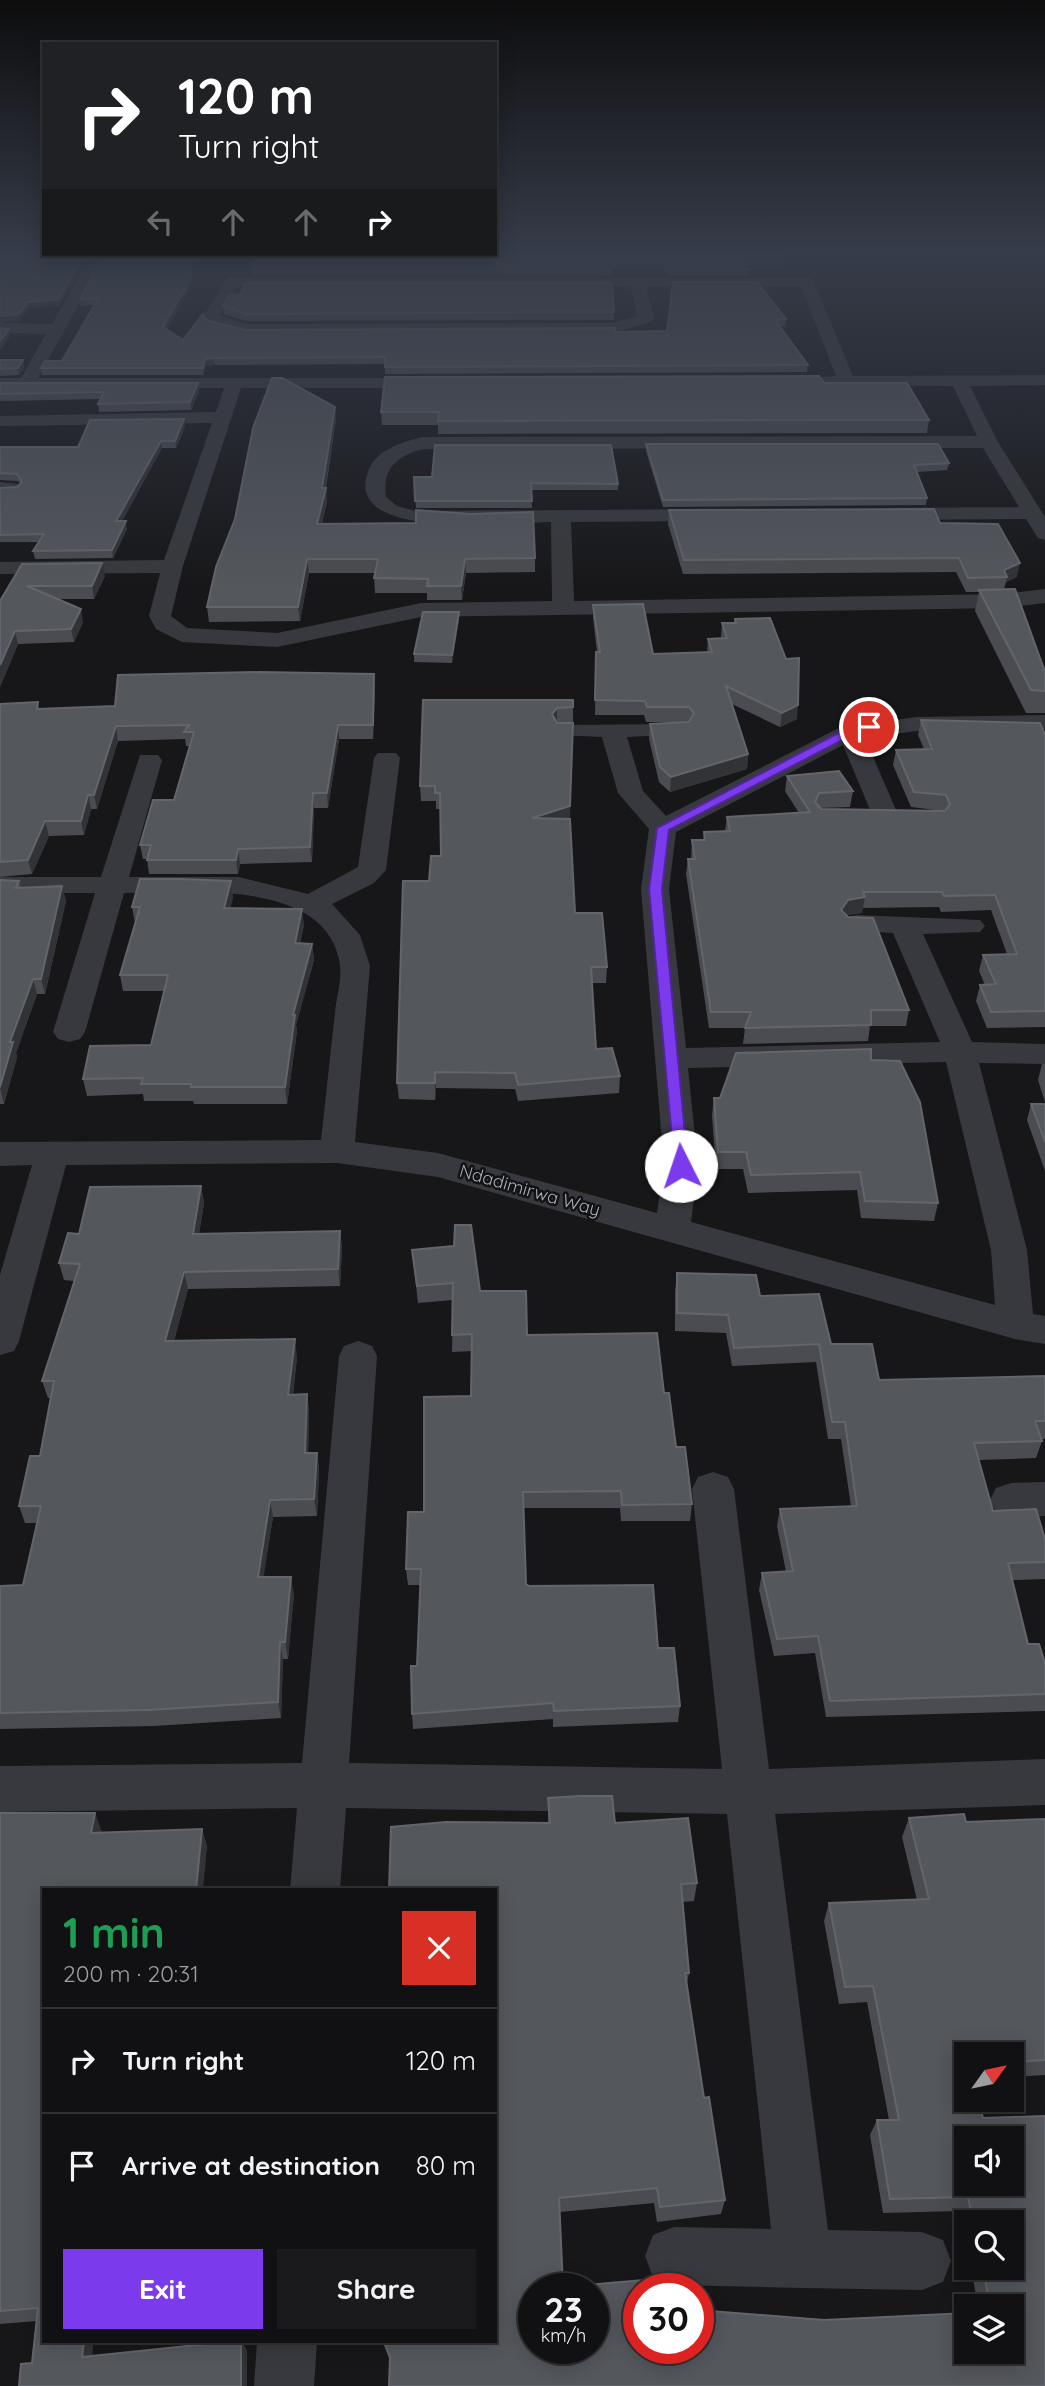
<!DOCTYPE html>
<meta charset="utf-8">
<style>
:root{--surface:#111113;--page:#1a1a1c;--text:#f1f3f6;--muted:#9c9da0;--line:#303133;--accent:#7c3aed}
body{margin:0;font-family:Quicksand,sans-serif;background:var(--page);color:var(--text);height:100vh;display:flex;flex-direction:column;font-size:26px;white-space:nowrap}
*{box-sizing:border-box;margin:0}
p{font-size:23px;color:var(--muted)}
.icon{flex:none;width:38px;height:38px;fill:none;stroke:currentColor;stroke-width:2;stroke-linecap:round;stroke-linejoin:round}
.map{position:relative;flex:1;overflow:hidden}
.panel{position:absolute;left:42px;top:1888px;width:455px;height:455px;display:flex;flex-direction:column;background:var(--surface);border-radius:0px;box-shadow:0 4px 18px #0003,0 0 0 2px var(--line)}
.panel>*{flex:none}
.guide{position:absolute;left:42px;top:42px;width:455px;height:214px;border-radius:0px;box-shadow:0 4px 18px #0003,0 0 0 2px var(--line);background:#202124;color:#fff;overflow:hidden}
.needle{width:46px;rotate:57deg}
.buttons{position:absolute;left:954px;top:2042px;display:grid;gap:14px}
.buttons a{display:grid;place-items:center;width:70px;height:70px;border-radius:0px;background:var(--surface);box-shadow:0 4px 18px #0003,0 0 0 2px var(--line);font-size:35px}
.speed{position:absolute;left:518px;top:2273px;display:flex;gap:14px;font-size:35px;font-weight:700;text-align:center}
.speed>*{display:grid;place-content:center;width:91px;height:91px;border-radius:50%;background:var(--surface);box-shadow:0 4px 18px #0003,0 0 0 2px var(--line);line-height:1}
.speed small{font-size:18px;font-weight:400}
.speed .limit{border:10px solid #d22;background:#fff;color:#111}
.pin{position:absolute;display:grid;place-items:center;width:60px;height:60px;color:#fff;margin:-30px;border:4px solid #fff;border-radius:50%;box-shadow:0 2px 7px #0007}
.me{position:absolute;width:77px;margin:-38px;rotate:356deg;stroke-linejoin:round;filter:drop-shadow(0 0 5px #0008)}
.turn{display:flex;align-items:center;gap:24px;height:147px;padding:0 21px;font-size:32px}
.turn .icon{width:91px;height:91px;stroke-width:2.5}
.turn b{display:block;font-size:49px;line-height:60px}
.lanes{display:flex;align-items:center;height:66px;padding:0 21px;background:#0003;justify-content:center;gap:35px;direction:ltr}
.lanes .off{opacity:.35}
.round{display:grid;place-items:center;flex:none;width:74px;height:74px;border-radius:0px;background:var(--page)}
.head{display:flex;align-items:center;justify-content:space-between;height:119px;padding:0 21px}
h1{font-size:42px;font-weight:800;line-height:52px;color:#1e9e55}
.action{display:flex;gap:14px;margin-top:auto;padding:14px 21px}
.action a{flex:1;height:80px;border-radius:0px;background:var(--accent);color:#fff;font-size:28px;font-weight:800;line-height:80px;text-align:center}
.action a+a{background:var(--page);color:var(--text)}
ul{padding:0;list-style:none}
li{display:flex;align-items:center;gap:21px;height:105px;padding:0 21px;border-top:2px solid var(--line)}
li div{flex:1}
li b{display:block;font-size:26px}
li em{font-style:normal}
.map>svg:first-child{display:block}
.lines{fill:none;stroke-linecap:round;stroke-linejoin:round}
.minor{fill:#38393e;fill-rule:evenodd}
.wall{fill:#4a4c51;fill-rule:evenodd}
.shaded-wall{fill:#313336}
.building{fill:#54575c;stroke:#62656b;stroke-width:2;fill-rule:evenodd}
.route{fill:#7c3aed;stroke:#51269a;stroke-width:2}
.labels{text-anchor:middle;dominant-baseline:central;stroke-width:5;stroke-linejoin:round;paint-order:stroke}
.street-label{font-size:18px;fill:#a9afb9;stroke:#121214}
</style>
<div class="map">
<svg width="1045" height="2386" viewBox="0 0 1045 2386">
<rect width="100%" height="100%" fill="#171719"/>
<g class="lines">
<g class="minor">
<path d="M92 255H106L38 378H433L442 383 433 388H241L183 566 171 616 187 628 277 633 421 603 552 601 551 522C514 522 347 542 367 475 374 450 400 443 422 437L977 436 953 386 819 385 816 381 819 377 836 376 801 286H646L654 319 652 322 611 333 246 334 208 324 204 315 227 279 232 277 812 278 853 376 1045 375V385L970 386 998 442 1045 517V540L1038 538 1026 519 889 520 879 514 889 508 1019 507 983 448 423 449C397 456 382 468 386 497L397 506 416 511 714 509 724 515 714 521 571 522 574 601 1003 594 1045 589V603L1003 608 421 617 277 647 182 642 156 629 149 616 160 573 0 574V562L164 560 212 423 0 426V416L216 412 224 388H0V378H21L46 334 0 333V323L52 324ZM631 286 637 316 611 323 246 324 220 315 237 287Z"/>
<path d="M0 482 18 484 21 488 18 492 0 494Z"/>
<path d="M1045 715V729L917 731 865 738 899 817 895 823H877L873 817 843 745 676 832 669 889 686 1048 940 1042 893 933 846 930 841 924 846 918 856 915 980 920 985 926 980 932 923 934 972 1042 1045 1044V1064L979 1063 1027 1250 1033 1314 1045 1316V1344L1015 1339 438 1177 337 1163 66 1165 19 1341 14 1351 0 1355V1275L32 1165 0 1166V1142L321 1140C326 1097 330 1055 335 1013 336 998 342 980 340 965 328 877 188 893 124 893L85 1032 80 1039 69 1042 58 1039 53 1032 95 893H0V877H101L140 755H158L162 760 129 877H239L308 894 358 867 374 758 378 753H396L400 758 386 870 374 883 332 904 360 935 370 966 355 1142 438 1153 657 1213 664 1166 641 889 649 829 618 793 602 737 557 735 554 730 557 725 688 724 691 729 688 734 627 737 643 791 666 816 841 727 917 717ZM946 1062 991 1250 995 1305 691 1222 698 1166 688 1068Z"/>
<path d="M358 1341 372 1346 377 1356 349 1763 722 1769 692 1489 698 1477 713 1472 728 1477 734 1489 769 1769 1045 1759V1805L775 1814 828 2230 922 2232 943 2240 951 2261 943 2282 922 2290 803 2288 674 2285 653 2277 645 2256 653 2235 674 2227 771 2229 727 1814 346 1808 340 1890H290L297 1808 0 1812V1766L302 1763 339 1356 344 1346Z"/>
<path d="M1045 1482V1516L1011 1517 996 1512 990 1500 996 1488 1011 1483Z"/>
<path d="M257 2342H317L314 2386H254Z"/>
</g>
</g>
<g class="wall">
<path d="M257 255H793L783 256 785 260 784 266 744 265 747 269V275H667L662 267H611V275L252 274V268Z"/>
<path d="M192 264 191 287 167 329 183 340 206 320 245 330 615 332 667 331 673 282 786 319 785 326H780L808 365 807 372 385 374V364L215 365 206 366 203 375H42L41 368 62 361 94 305 81 306 80 299Z"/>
<path d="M223 306 614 312V320L246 321 224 314Z"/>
<path d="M0 360H23L24 367 19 375 0 376Z"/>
<path d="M0 383H198L199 391 191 410 99 412 98 404 100 399 0 401Z"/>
<path d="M824 383 929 420 927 433 438 434V425H382L381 412Z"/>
<path d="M336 419 326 488 327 501 322 524 535 558V572L466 573 462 600H427V593H375L374 578 375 573H309L300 621 209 622 207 607Z"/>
<path d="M185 426 176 448H162L122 521 127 529 113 558 35 559 33 551 39 542H0V488L17 487 20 484 18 481 0 480V447H78Z"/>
<path d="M646 444 949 463 947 470 917 472 927 498 926 505 663 507 646 451Z"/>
<path d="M414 477 618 484V490H531L532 508H416Z"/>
<path d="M669 510 940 523 1017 577 1006 582 1004 589 1045 691V713H1026L975 611 979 592H966L956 572 683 574 668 524Z"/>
<path d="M22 564 105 576 94 599H57L83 622 74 642 18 644 0 687Z"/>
<path d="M593 605 653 654 707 653 708 639 721 638 722 623H734L735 619 797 719 780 727 732 704 748 754 747 769 670 792 659 782 649 739 650 724 689 722H646L644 715H595L596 652H597L593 618Z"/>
<path d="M459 619 452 663 414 662V654Z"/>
<path d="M374 674 375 688 373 739H339L328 808H314L312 862 240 864 238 874H149L147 859H143L140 845 174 800 189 746H186L185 739 118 741 97 809H91L84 835 49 836 32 874 0 877V704L38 702 39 709 115 706Z"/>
<path d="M423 700H573V722H557L570 819 575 913 607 967 606 983H592L596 1049 620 1076 619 1093 518 1101 515 1089 436 1088 435 1100 399 1099 397 1083 429 881 441 856V809H436V801H421L420 786Z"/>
<path d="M921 720 1045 735V1027L987 1028 976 1001 980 985H985L979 971 983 955 1007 954 991 910 941 912 939 907 863 908 862 913 847 915 909 1010 906 1026H870L868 1041 743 1044 745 1028H709L686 874 688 859H691L692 840H703L704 832 725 831 727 817 799 813 785 791 787 776 853 791 850 807 820 808 821 809 943 811 911 807 893 765 896 750 924 749 918 735Z"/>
<path d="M0 880 19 881 21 888 62 886 66 901 45 994H37L16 1053 17 1057 4 1104H0Z"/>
<path d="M231 881 233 897 230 908 304 925 300 943 312 944 314 960 296 1025 297 1031 287 1104H194L193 1101H144L143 1094 87 1096 83 1079 151 1045 164 991H123L120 975 135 923 132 907Z"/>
<path d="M871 1060 938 1203 934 1221 861 1218 857 1190 748 1193 743 1169H716L712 1115 714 1098H720Z"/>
<path d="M1042 1064H1045V1102L1038 1080Z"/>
<path d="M1031 1104H1045V1171L1027 1120Z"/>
<path d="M201 1186 204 1203 199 1234 340 1231 342 1249 340 1286 188 1289 174 1341 297 1357 293 1395 307 1394 309 1411 308 1453H317L319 1470 317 1516 273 1517 263 1577 294 1593 288 1659H283L281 1718 154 1726 0 1729V1586L23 1585 37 1523H25L19 1506 40 1456 51 1398H48L42 1381 74 1281 64 1280 59 1263 79 1234Z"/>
<path d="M412 1250 480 1291 527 1335 664 1393 676 1447 692 1504 690 1521H621L620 1508H523L526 1584 529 1586 658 1648 680 1706 678 1722 553 1727V1719L413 1729 412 1714 417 1666 420 1585H408L406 1569 424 1512 471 1396 472 1351 452 1352 453 1300 418 1303Z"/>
<path d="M677 1273 760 1296 831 1344 879 1380 1045 1376V1439H1041L1042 1441 1036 1458 979 1460 993 1511 1045 1539V1579L1012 1580 1028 1644 1045 1663V1711L826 1717 815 1653 774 1656 759 1590 762 1573 786 1572 777 1526 780 1509 851 1506 841 1439H828L816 1362 732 1366 726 1333 675 1331V1291Z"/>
<path d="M580 1796H612L615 1823 688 1818 697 1883 694 1901 682 1902 689 1973 687 1983 704 2098 709 2097 725 2200 721 2214 657 2222 654 2203 560 2212 563 2287 643 2280 644 2289H639V2348H698V2310L824 2320 966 2313V2352H1012V2306H978L971 2268H1012V2222H966V2244L960 2211 883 2213 870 2135 877 2120H889L867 2002 839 2004 824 1921 829 1903 917 1900 902 1837 909 1818 964 1814 966 1822 1045 1819V2075L1012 2077V2054H966V2100H978L983 2118 1045 2116V2386H389L390 2361 383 2342H495V1890H389L391 1827 446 1822 548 1823V1798ZM966 2138H1012V2184H966ZM534 2289H593V2348H534Z"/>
<path d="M0 1813 102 1832V1833L202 1829 207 1847 44 2342H93L92 2356 225 2342H242L247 2351V2386H19L32 2363 37 2321 0 2324Z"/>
</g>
<g class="shaded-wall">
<path d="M84 255H89L59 306 29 308 20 321 0 323V316L28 302Z"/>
<path d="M193 255H197L192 264 191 287 164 334 163 327Z"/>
<path d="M9 329 10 336 0 351V341Z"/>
<path d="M214 358 215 365 206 366 203 375V368L205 359Z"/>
<path d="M23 360 24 367 19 375 18 368Z"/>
<path d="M198 383 199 391 191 410 190 402Z"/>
<path d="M335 407 336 419 325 489 326 488 327 501 319 538 317 524Z"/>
<path d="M184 419 185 426 176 448 175 441Z"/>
<path d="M161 441 162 448 118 529 116 521Z"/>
<path d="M126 521 127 529 113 558 112 550Z"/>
<path d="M307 559 309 573 300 621 298 607Z"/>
<path d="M465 559 466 573 462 600 461 586Z"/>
<path d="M102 563 105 576 94 599 92 586Z"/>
<path d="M1020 563 1017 577 1006 582 1007 577 1004 570Z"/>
<path d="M81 609 83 622 74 642 71 629Z"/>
<path d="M459 612V619L452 663V655Z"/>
<path d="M15 631 18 644 0 687V665Z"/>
<path d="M374 674 375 688 373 739V725Z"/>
<path d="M798 705 797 719 780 727 782 713Z"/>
<path d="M557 708V722L552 714Z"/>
<path d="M338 725 339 739 328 808 327 793Z"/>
<path d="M116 726 118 741 97 809 94 795Z"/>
<path d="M572 738 570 822 532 818Z"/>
<path d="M748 754 747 769 670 792 671 777Z"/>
<path d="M313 793 314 808 312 862 310 847Z"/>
<path d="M88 795 91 809 84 835 81 821Z"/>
<path d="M45 821 49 836 32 874 28 860Z"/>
<path d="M238 849 240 864 238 874 236 860Z"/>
<path d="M231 881 233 897 227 924 224 908Z"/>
<path d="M62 886 66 901 45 994 41 979Z"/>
<path d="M865 897 862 913 845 915 841 910 848 900Z"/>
<path d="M302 909 304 925 297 959 295 943Z"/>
<path d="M312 944 314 960 296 1025 297 1031 287 1104 285 1087 293 1015Z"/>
<path d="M33 979 37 994 16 1053 17 1057 4 1104 0 1087 10 1042Z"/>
<path d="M435 1072 436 1088 435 1100Z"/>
<path d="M201 1186 204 1203 196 1252 193 1234Z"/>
<path d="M340 1231 342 1249 340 1286 338 1269Z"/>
<path d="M184 1272 188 1289 169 1358 165 1341Z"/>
<path d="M295 1339 297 1357 291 1412 288 1395Z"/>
<path d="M307 1394 309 1411 308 1470 305 1453Z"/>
<path d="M317 1453 319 1470 317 1516 314 1499Z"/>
<path d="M270 1500 273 1517 261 1594 258 1577Z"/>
<path d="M291 1577 294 1593 288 1659 285 1642Z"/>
<path d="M280 1642 283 1659 281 1718 278 1702Z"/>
<path d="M95 1813 102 1832 99 1851 91 1833Z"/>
<path d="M202 1829 207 1847 203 1890H196Z"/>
<path d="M84 2342H93L91 2369 82 2357Z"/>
<path d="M241 2342 247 2351V2386H241Z"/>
</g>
<g class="building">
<path d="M0 255H84L58 300 28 302 19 314 0 316Z"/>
<path d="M104 255H193L192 258 190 280 163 327 183 340 203 314 206 320 245 330 615 328V332L667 331 673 282H757L786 319 775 320 808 365 385 367V357L214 358 205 359 203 368H41L45 361H62L98 299H80Z"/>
<path d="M257 255H783L785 260 739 259 747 269H667L662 261H611V269L252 268Z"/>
<path d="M612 282 614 312 246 314 223 306 230 294 240 295 245 283Z"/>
<path d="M0 328 9 329 0 341Z"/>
<path d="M0 360H23L18 368 0 369Z"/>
<path d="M819 376 824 383H907L929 420 438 421 439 412H381L385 377Z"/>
<path d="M272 378H282L335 407 322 488H326L317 524 416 523V510L471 514 533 512 535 558 465 559 461 586H427L428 579 374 578 378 559H307L298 607H207L216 567 235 519 253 428Z"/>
<path d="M0 383H198L190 402 98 404 104 392 0 394Z"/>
<path d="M184 419 175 441H161L116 521H126L112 550 33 551 44 534 0 535V488L17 487 22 482 17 474 0 473V447H78L90 420Z"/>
<path d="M646 444H938L949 463 914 465 927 498 663 500Z"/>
<path d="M435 445H611L618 484 531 483 532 501H415L414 477H432Z"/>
<path d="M934 509 940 523 998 524 1020 563 1004 570 1007 577 968 578 959 558 684 560 669 510Z"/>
<path d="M102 563 92 586H27L81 609 71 629 15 631 0 665V601L22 564Z"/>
<path d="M1015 589 1045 672V691L1031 690 979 590Z"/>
<path d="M643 604 653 654 712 652 708 639 727 638 722 623H736L735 619 770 618 786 659 799 658 798 705 782 713 726 686 748 754 671 777 660 767 650 724 689 722 694 713 689 707H647L645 701 595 700 596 652H600L593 605Z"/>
<path d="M423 612H459L452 655 414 654Z"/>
<path d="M260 672 374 674 373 725H338L327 793H313L310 847 238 849 236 860H147L151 845H140L153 800H174L194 732H184L189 725 116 726 94 795H88L81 821H45L28 860 0 862V704L38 702 37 709 115 706 118 675Z"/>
<path d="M423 700H573V707L557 708 552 714 557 723H573L570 806 532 818 570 819 575 913H602L607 967H591L596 1049 612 1048 620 1076 518 1085 515 1073 435 1072V1083H397L403 881H429L431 856H441L440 793H435V786H420Z"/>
<path d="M921 720 1040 723 1045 735V1011L991 1012 980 985 996 984 983 955 1017 954 995 895 944 896 942 892H863L865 897 848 900 841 910 848 917 873 918 909 1010H871V1025L745 1028 751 1012H711L688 859H695L692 840H705L704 832 730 831 727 817 810 812 787 776 839 771 853 791 819 793 815 802 821 809 945 811 950 804 946 795 914 792 896 750 932 749Z"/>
<path d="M140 879H180L231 881 224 908 302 909 295 943 312 944 293 1015H295L285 1087H191V1084H141L143 1078 83 1079 90 1046 151 1045 168 975H120L140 907H132Z"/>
<path d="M0 880 19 881 16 888 62 886 41 979H33L10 1042H13L0 1087Z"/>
<path d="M871 1049V1060L900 1061 920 1102 938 1203 865 1201 860 1172 751 1175 746 1152H718L714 1098H720L736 1053Z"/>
<path d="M1031 1104H1045V1142Z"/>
<path d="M201 1186 193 1234 340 1231 338 1269 184 1272 165 1341 295 1339 288 1395 307 1394 305 1453H317L314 1499 270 1500 258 1577H291L285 1642H280L278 1702 149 1710 0 1713V1586L23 1585 41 1506H19L30 1456H40L54 1381H42L80 1264 59 1263 68 1233 79 1234 90 1187Z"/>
<path d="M455 1225H471L480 1291H526L527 1335 657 1333 664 1393H669L676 1447H685L692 1504 622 1505 621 1491 523 1492 526 1584 529 1586 653 1585 658 1648H674L680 1706 554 1711 553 1703 412 1714 411 1666H417L421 1569H406L408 1512H424V1397L471 1396 472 1334 452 1335 453 1283 417 1286 412 1250 454 1246Z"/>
<path d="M677 1273 756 1275 760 1296 819 1294 831 1344H872L879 1380 1045 1376V1421H1035L1042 1441 974 1443 993 1511 1036 1509 1045 1539V1562L1008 1563 1028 1644H1039L1045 1663V1694L830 1701 818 1636 777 1639 762 1573 793 1571 780 1509 857 1506 845 1422H832L819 1344 734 1348 728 1315 677 1313Z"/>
<path d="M580 1796H612L615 1823 688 1818 697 1883 681 1884 689 1973H685L704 2098 709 2097 725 2200 660 2207 657 2188 559 2198 563 2287 643 2280 644 2289H639V2348H698V2310L824 2320 966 2313V2352H1012V2306H990L983 2268H1012V2222H973L968 2197 890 2199 877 2120H899L873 1986 845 1987 829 1903 929 1899 909 1818 964 1814 966 1822 1045 1819V2060L1012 2062V2054H966V2100H978L983 2118 1045 2116V2386H389L390 2357 384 2342H495V1890H389L391 1827 446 1822 550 1823 548 1798ZM966 2138H1012V2184H966ZM534 2289H593V2348H534Z"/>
<path d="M0 1813H95L91 1833 202 1829 196 1890H44V2342H84L82 2357 225 2342H241V2386H19L21 2364 32 2363 38 2308 0 2311Z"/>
</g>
<linearGradient id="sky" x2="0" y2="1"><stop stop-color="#0d0d0e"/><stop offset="0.43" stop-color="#363c49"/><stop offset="1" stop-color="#363c49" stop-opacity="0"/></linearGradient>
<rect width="1045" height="589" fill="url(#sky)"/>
<path class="route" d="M869 724 875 727 873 730 854 734 669 830 662 889 688 1166 681 1171 675 1170 649 889 657 828 846 729Z"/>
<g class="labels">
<g class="street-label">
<text transform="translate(530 1190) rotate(16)">Ndadimirwa Way</text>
</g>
</g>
</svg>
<div class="buttons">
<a><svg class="needle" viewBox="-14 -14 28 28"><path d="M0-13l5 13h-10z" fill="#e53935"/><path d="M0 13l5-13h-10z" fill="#9c9da0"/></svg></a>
<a><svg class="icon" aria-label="sound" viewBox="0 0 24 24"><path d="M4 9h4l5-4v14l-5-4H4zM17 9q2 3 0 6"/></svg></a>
<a><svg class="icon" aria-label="search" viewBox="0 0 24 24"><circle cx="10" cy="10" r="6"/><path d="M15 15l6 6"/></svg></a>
<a><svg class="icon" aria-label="layers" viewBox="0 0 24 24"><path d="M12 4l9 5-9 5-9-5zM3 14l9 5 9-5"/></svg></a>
</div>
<div class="speed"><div>23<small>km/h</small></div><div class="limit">30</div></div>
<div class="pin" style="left:869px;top:727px;background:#d93025"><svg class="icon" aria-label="arrive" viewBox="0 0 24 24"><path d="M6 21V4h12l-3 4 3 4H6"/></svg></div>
<svg class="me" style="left:681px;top:1166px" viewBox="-20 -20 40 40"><circle r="19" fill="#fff"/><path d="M0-13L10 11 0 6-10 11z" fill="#7c3aed"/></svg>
<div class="guide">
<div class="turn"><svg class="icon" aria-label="right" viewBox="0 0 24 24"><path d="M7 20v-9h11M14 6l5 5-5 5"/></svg><div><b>120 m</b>Turn right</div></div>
<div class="lanes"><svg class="icon off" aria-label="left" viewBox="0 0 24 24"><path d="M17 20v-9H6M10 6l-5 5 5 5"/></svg><svg class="icon off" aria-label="ahead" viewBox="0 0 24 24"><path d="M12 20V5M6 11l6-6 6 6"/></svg><svg class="icon off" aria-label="ahead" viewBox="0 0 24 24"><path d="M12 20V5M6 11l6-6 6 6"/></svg><svg class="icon" aria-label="right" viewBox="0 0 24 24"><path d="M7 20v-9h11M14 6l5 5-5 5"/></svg></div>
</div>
<section class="panel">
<div class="head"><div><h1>1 min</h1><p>200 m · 20:31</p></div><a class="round" style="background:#d93025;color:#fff"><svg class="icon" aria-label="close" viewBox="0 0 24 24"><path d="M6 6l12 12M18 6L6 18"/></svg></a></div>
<ul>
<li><svg class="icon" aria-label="right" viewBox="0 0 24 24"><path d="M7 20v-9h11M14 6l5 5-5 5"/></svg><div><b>Turn right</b></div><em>120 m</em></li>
<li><svg class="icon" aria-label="arrive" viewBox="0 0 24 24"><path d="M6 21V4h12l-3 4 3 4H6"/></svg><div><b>Arrive at destination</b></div><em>80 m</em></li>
</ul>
<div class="action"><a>Exit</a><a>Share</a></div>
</section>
</div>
